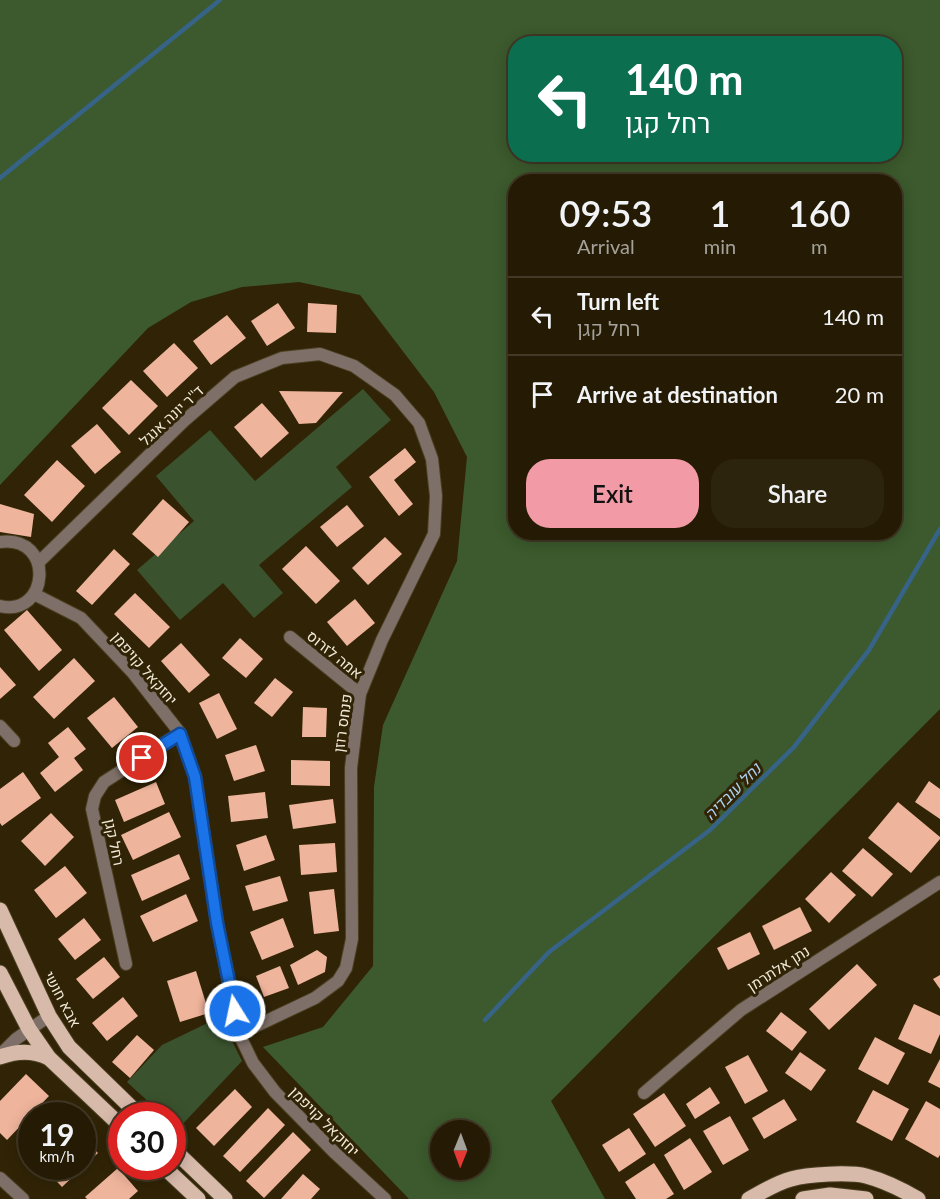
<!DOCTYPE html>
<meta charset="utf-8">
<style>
:root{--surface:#251b04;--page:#2d240e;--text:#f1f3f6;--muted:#a3a19a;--line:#423926;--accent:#f39aa7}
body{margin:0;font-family:Lato,Heebo,sans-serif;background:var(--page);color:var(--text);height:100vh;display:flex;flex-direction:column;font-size:22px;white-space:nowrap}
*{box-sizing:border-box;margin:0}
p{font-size:20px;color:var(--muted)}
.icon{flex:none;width:33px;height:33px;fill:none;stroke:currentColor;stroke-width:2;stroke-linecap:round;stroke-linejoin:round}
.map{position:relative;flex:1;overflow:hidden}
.details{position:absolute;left:508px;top:174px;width:394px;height:366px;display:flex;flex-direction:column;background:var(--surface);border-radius:24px;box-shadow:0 3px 15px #0003,0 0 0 2px var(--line)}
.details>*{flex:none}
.hud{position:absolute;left:508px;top:36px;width:394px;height:126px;border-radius:24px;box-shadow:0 3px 15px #0003,0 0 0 2px var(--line);background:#0b6e4f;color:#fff;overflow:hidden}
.needle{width:39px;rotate:181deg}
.controls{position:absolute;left:430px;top:1120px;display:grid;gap:12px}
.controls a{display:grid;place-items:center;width:60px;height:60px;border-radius:50%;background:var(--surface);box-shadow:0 3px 15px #0003,0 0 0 2px var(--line);font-size:30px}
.speed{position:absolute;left:18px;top:1102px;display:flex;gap:12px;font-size:30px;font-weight:700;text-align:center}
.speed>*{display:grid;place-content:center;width:78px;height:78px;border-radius:50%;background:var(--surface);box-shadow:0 3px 15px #0003,0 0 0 2px var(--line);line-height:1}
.speed small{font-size:15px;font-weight:400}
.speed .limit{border:9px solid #d22;background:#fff;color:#111}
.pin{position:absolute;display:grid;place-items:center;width:51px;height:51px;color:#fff;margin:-26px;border:3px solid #fff;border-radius:50%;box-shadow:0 2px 6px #0007}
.me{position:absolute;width:66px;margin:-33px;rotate:350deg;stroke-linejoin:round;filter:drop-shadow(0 0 4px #0008)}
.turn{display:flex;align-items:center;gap:21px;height:126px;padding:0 18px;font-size:27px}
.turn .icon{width:78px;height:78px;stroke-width:2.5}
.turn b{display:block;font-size:42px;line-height:51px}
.eta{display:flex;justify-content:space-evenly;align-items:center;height:102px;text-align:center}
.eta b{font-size:36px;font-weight:600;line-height:42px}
.cta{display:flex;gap:12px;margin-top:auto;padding:12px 18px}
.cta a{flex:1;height:69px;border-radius:24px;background:var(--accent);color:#111;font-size:24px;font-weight:600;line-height:69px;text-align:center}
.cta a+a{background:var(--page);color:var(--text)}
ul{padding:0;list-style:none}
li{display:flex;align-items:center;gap:18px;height:78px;padding:0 18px;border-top:2px solid var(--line)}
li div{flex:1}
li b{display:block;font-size:22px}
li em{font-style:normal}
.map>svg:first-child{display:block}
.green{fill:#3a522e}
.forest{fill:#3c5a2d;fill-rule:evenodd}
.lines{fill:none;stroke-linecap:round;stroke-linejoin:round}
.stream{stroke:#376387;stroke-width:4.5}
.building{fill:#efb49c}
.minor-casing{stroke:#4c4024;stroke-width:14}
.primary-casing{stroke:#4c4024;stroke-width:17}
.minor{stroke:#7e7068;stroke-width:12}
.primary{stroke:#d8baab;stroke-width:15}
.route-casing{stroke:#114b97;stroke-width:15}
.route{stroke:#1a73e8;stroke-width:10}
.labels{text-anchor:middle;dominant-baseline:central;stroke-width:6;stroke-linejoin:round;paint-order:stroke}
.street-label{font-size:15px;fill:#f2ead9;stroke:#312406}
.water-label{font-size:16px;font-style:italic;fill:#abd2f5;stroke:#312406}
</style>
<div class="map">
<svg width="940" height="1199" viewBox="0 0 940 1199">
<rect width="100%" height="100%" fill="#312406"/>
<g class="green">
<path d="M363 389 391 420 336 467 352 487 259 565 283 593 254 618 223 583 180 620 137 570 194 521 156 476 210 430 255 481Z"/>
<path d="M220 1017 242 1061 178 1129 173 1124 172 1116H164L127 1082 162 1045Z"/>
</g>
<path class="forest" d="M0 0H940V709L551 1101 605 1199H409L263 1047 323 1027 373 966 374 787 383 725 457 561 467 457 434 392 360 295 299 282 242 287 191 302 148 328 0 485ZM516 44H896V154H516ZM516 182H896V532H516ZM441 1131H480V1170H441Z"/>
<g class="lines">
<g class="stream">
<path d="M0 178 220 0"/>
<path d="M485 1020 549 952 710 830 794 747 869 650 940 529"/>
</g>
</g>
<g class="building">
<path d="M278 303 295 328 267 346 251 321Z"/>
<path d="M308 303 337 305 336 333 307 332Z"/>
<path d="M227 315 246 338 211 365 193 341Z"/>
<path d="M174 343 198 368 167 397 143 371Z"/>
<path d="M131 380 158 406 129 435 102 408Z"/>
<path d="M279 391 343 392 316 423 299 424Z"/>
<path d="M262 403 289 433 261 458 234 427Z"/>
<path d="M97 424 121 452 95 474 71 446Z"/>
<path d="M405 448 416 462 394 480 413 504 399 516 369 477Z"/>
<path d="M57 460 85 486 52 522 24 495Z"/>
<path d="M163 499 189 522 158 557 132 534Z"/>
<path d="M0 504 34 514 31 537 0 532Z"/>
<path d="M347 505 364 526 337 547 320 527Z"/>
<path d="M385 537 402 554 368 585 352 568Z"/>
<path d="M306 546 340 581 316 604 282 569Z"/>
<path d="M114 549 130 564 92 605 76 591Z"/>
<path d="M135 593 170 627 149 648 114 614Z"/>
<path d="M355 599 375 623 347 646 327 622Z"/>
<path d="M27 610 62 650 39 671 4 630Z"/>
<path d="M240 638 263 659 246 678 222 658Z"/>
<path d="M181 643 210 675 189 693 161 661Z"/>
<path d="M74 658 95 681 54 719 33 697Z"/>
<path d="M0 667 16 685 0 699Z"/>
<path d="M275 678 293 692 272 717 254 703Z"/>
<path d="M219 693 237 729 217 739 199 703Z"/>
<path d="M114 697 138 727 112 748 87 718Z"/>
<path d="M303 707 327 708 326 737H302Z"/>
<path d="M68 727 86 749 74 758 83 770 55 792 40 773 59 757 48 743Z"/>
<path d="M256 745 265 771 234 781 225 755Z"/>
<path d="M291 760 330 761V786L291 785Z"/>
<path d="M23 772 41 798 2 826 0 823V789Z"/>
<path d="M929 781 940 789V819L915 802Z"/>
<path d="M156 782 165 804 124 822 115 800Z"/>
<path d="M265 792 268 818 231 822 228 796Z"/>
<path d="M333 799 336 823 293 829 289 805Z"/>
<path d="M898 802 940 837V839L911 873 868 838Z"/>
<path d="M169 812 181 837 133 860 121 835Z"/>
<path d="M51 813 74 837 45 866 21 841Z"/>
<path d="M266 835 275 860 244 871 236 845Z"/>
<path d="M335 843 337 872 301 875 299 845Z"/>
<path d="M863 848 893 874 872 897 842 871Z"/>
<path d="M179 854 190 879 142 901 131 875Z"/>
<path d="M65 866 87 893 56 918 34 890Z"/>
<path d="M831 872 856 895 829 923 805 899Z"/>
<path d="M280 876 288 901 253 911 245 886Z"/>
<path d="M334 889 339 931 314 934 309 892Z"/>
<path d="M186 894 198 921 153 942 140 916Z"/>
<path d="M800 907 812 931 774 950 762 926Z"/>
<path d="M84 918 101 940 75 960 58 939Z"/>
<path d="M283 918 294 947 262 960 250 932Z"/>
<path d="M750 932 760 954 728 970 717 948Z"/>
<path d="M317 950 327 957 325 972 298 985 290 965Z"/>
<path d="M104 957 120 977 93 999 76 979Z"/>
<path d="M857 964 877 985 829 1030 809 1009Z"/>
<path d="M280 966 289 988 264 997 256 976Z"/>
<path d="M196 971 209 1013 180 1022 167 981Z"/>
<path d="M940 975V989L933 979Z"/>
<path d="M123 997 138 1016 107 1041 92 1023Z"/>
<path d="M914 1004 940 1016V1034L931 1054 898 1039Z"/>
<path d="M781 1012 807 1032 792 1051 766 1031Z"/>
<path d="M137 1035 154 1050 130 1078 112 1062Z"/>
<path d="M875 1037 905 1053 888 1085 858 1069Z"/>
<path d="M800 1052 826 1070 811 1091 785 1073Z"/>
<path d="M748 1055 768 1091 745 1104 725 1067Z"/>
<path d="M940 1059V1088L928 1082Z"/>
<path d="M26 1074 49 1096 7 1140 0 1133V1101Z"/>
<path d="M710 1087 720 1103 695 1119 686 1104Z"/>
<path d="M235 1089 252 1107 214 1146 196 1128Z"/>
<path d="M873 1090 909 1109 892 1141 856 1122Z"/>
<path d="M664 1093 686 1126 655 1147 633 1114Z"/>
<path d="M784 1099 797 1120 764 1139 752 1118Z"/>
<path d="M926 1101 940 1109V1155L938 1158 905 1139Z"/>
<path d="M268 1108 285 1125 240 1172 223 1156Z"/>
<path d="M730 1116 749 1150 723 1165 703 1131Z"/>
<path d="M629 1128 646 1154 619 1172 602 1145Z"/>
<path d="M293 1132 311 1150 264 1198 246 1181Z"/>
<path d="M82 1136 98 1153 62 1187 43 1167H82Z"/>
<path d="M690 1138 712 1172 684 1190 664 1155Z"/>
<path d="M654 1163 674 1194 666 1199H636L625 1182Z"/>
<path d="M118 1168 138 1191 129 1199H87L85 1197Z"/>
<path d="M303 1174 320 1189 311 1199H281Z"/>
</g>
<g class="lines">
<g class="minor-casing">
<g id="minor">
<path d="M0 542C56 535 49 618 0 606"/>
<path d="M39 562 184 421 235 377 282 358 320 354 354 366 395 395 419 423 432 459 436 496 434 534 382 640 360 694 351 768 352 939 346 968 338 981 315 998 239 1034"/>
<path d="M34 594 81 618 133 673 180 733 195 777 217 923 239 1034 253 1063 275 1092 334 1152 385 1199"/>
<path d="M290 637 360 694"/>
<path d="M0 726 14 741"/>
<path d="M126 964 92 809 95 796 104 782 180 733"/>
<path d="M0 1055 16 1039 49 1016"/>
<path d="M644 1093 741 1010 940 882"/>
<path d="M0 1178 23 1199"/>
</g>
</g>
<g class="primary-casing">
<g id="primary">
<path d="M0 910 49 1016 69 1047 140 1116"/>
<path d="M0 973 29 1029 49 1058 122 1127"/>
<path d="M0 1057C17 1051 32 1050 49 1058"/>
<path d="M172 1148 225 1199"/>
<path d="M164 1167 198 1199"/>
<path d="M749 1199C762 1192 776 1183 791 1179 808 1174 850 1172 866 1176 885 1181 901 1189 918 1199"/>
<path d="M803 1199 830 1195 866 1199"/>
</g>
</g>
<use href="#minor" class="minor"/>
<use href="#primary" class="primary"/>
</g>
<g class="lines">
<g class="route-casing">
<path id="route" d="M142 758 180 734 195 777 217 923 235 1011"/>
</g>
<use href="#route" class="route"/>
</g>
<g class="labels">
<g class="street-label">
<text transform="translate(171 415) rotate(-43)">ד''ר יונה אנגל</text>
<text transform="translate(335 654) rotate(39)">אמה לזרוס</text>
<text transform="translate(145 668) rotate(49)">יחזקאל קויפמן</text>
<text transform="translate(342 723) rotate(-82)">פנחס רוזן</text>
<text transform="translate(115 842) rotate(78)">רחל קגן</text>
<text transform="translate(778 968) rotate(-33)">נתן אלתרמן</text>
<text transform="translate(63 999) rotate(62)">אבא חושי</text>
<text transform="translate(325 1121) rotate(45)">יחזקאל קויפמן</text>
</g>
<g class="water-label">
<text transform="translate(732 791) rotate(-45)">נחל עובדיה</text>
</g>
</g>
</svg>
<div class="controls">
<a><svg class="needle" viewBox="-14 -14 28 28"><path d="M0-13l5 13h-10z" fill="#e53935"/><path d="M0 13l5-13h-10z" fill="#a3a19a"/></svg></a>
</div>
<div class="speed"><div>19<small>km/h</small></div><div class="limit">30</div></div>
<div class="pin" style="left:142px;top:758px;background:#d93025"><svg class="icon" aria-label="arrive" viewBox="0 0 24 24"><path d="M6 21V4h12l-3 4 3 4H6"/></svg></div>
<svg class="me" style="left:235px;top:1011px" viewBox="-20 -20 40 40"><circle r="17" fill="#1a73e8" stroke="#fff" stroke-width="3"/><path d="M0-11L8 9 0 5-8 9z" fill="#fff"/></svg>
<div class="hud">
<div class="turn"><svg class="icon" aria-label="left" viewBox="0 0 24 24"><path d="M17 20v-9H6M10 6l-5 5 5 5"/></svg><div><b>140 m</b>רחל קגן</div></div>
</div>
<section class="details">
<div class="eta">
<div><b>09:53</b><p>Arrival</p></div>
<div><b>1</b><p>min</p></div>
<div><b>160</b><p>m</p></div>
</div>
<ul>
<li><svg class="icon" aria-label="left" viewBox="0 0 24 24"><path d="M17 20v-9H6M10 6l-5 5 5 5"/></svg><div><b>Turn left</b><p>רחל קגן</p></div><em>140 m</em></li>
<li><svg class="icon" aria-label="arrive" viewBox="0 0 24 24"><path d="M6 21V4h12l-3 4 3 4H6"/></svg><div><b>Arrive at destination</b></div><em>20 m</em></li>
</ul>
<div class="cta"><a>Exit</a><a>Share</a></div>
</section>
</div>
